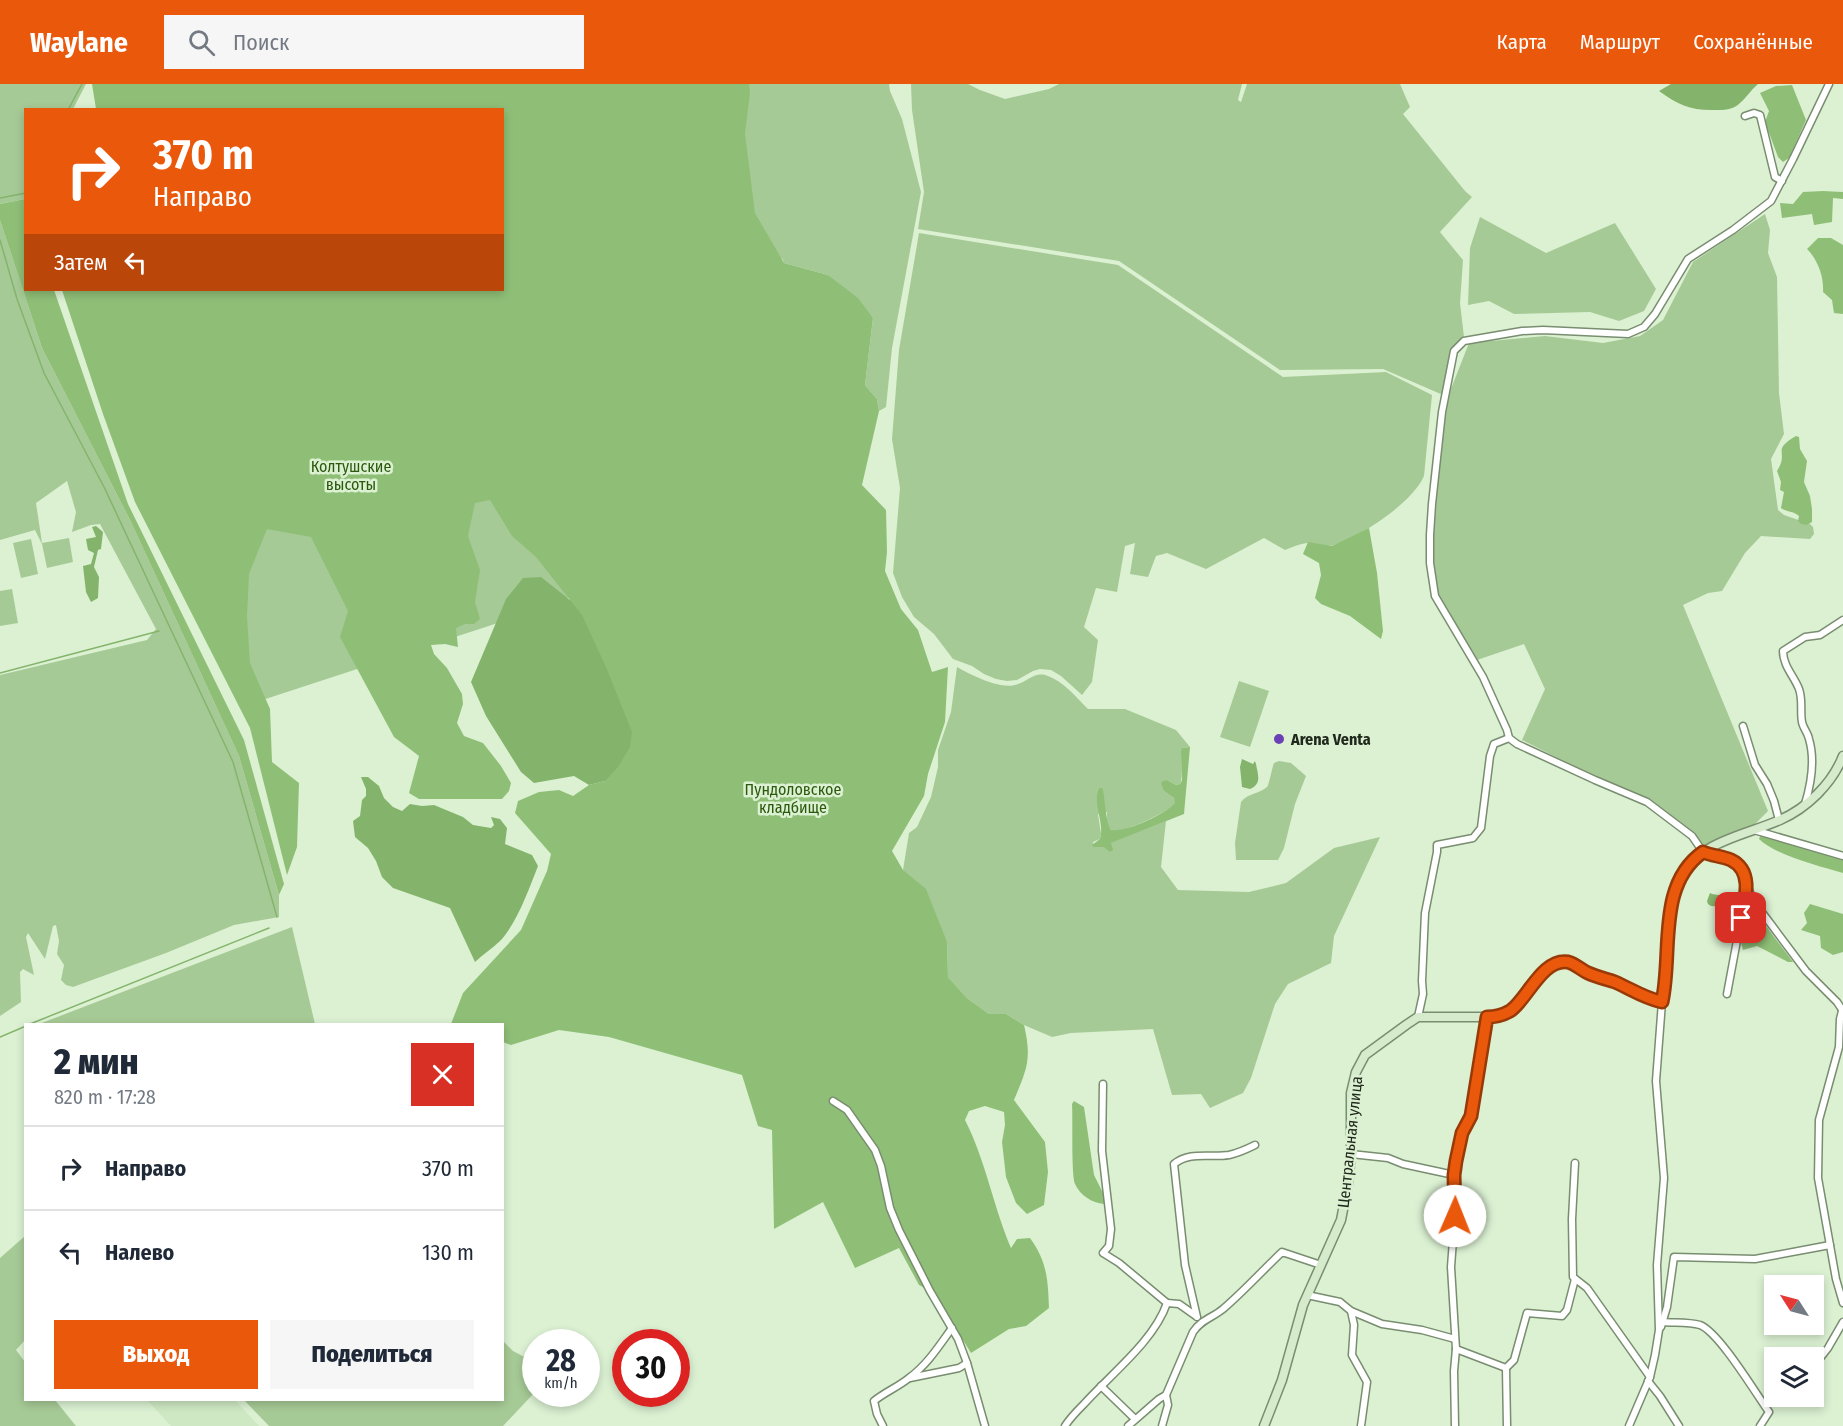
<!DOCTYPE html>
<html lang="ru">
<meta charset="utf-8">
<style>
:root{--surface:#fff;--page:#f6f6f7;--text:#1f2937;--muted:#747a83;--line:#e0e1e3;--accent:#ea580c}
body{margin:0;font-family:"Fira Sans Condensed",sans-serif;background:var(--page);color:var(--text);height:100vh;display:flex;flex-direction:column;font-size:22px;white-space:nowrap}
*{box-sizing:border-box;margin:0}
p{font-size:20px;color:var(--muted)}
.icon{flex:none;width:33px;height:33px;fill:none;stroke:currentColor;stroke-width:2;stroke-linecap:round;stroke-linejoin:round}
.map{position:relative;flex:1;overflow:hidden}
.panel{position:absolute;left:24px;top:939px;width:480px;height:378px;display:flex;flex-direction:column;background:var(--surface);border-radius:0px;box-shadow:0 3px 9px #0003}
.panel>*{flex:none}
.banner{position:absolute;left:24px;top:24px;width:480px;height:183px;border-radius:0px;box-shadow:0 3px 9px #0003;background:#ea580c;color:#fff;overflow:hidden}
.needle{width:39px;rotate:306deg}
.fabs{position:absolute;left:1764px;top:1191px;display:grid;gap:12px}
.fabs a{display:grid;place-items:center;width:60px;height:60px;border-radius:0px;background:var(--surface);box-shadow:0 3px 9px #0003;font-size:30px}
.speed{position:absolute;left:522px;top:1245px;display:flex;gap:12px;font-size:30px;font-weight:700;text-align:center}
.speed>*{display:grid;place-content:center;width:78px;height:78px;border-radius:50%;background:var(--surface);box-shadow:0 3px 9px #0003;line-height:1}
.speed small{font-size:15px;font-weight:400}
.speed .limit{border:9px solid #d22;background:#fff;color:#111}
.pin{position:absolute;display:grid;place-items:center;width:51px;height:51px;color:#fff;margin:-26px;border-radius:12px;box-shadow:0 3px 9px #0006}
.me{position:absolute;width:66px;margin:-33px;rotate:1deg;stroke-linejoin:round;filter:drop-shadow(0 0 4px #0008)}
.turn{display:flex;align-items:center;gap:21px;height:126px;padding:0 30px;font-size:27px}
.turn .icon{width:78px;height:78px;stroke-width:2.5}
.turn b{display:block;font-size:42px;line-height:51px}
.then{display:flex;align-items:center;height:57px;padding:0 30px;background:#0003;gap:12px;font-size:22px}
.round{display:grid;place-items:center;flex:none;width:63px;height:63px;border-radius:0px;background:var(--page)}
.summary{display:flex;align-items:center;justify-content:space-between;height:102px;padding:0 30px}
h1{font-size:36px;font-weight:800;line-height:45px}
.cta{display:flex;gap:12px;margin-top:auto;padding:12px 30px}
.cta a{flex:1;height:69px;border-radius:0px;background:var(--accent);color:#fff;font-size:24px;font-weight:800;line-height:69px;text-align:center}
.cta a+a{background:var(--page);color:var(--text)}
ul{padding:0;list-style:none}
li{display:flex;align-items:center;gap:18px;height:84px;padding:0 30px;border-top:2px solid var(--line)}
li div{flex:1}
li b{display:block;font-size:22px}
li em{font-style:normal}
header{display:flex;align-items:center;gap:36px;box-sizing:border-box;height:84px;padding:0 30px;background:var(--accent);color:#fff}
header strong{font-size:28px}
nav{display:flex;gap:33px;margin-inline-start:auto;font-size:21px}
.search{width:420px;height:54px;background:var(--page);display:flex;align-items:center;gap:15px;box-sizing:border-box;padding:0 21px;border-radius:0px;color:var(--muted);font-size:22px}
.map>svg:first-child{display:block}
.built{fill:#cee8c3}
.green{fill:#a6ca96}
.forest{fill:#8fbf77}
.water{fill:#84b46c}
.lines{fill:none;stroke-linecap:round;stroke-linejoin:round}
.stream{stroke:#84b46c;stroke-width:1.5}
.street-casing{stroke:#798d70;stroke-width:9}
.secondary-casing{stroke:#798d70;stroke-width:11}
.street{stroke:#fff;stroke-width:6}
.secondary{stroke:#d6ebcb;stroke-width:8}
.route-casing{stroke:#983908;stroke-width:15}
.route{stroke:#ea580c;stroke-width:10}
.poi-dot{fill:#6b3fb6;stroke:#dbf1d2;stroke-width:2}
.labels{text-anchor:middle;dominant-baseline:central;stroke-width:5;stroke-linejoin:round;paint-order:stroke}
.park-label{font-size:16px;fill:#2c590e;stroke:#dbf1d2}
.poi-label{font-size:16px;font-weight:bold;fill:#20281c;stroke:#dbf1d2;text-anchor:start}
.street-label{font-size:16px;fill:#20281c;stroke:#dbf1d2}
</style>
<header>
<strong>Waylane</strong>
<div class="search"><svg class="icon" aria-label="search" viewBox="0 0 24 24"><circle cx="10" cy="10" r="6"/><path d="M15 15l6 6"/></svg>Поиск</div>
<nav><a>Карта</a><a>Маршрут</a><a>Сохранённые</a></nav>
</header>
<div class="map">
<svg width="1843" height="1342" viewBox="0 0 1843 1342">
<rect width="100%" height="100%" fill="#dbf1d2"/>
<path class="built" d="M147 1316H235L259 1342H171Z"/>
<g class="green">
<path d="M0 0H86L73 25 26 26 25 115 0 120Z"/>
<path d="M115 0H889L890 7 902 35 921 108 892 264 886 323 879 327 877 315 865 301 873 234 828 191 784 179 782 174 670 432 562 518 253 619 145 391 502 206V26Z"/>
<path d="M911 0H968L980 6 1005 15 1049 5 1059 0H1242L1238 16 1241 18 1247 0H1400L1410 23 1403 30 1465 107 1472 113 1440 148 1463 176 1460 219 1464 253 1453 270 1443 311 1383 285 1280 286 1119 177 918 145 924 108 912 26Z"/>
<path d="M1765 130 1770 146 1768 169 1777 193 1779 309 1784 350 1771 375 1778 426 1784 431 1810 440 1813 443 1814 450 1810 455 1761 452 1745 469 1722 507 1708 509 1683 521 1768 727 1755 740 1703 763 1660 725 1522 656 1545 605 1524 560 1477 576 1459 551 1439 512 1433 479 1432 450 1447 315 1469 259 1545 252 1603 259 1640 252 1663 236 1693 178Z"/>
<path d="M1480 133 1546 169 1615 139 1656 205 1644 227 1619 237 1590 228 1514 230 1489 217 1468 221 1470 164Z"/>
<path d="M0 136 42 264 131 438 239 672 279 811V833L234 841 166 869 73 903 66 901 61 896 64 881 57 870 59 857 56 841 53 842 45 875 28 849 26 853 34 891 23 885 20 888 21 918 0 932V591L147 556 156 545 100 440 91 441 72 448 76 428 67 397 36 419 42 459 69 454 73 478 47 484 42 460 35 446 0 456Z"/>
<path d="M919 149 1118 181 1283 293 1386 288 1432 311 1424 392C1413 418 1361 453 1334 461 1326 464 1316 458 1307 459 1300 460 1292 463 1285 466L1264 454 1206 485 1167 469 1156 472 1148 493 1130 490 1135 459 1125 462 1117 508 1096 504 1084 543 1098 556 1092 598 1082 611 1061 592 1051 586 1040 585 1033 587 1017 596 1007 597 996 595 984 590 972 582 953 575 934 550 914 533 902 513 893 489 900 404 892 355 899 266Z"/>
<path d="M31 455 38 490 21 494 13 459Z"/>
<path d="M12 505 18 539 0 542V507Z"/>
<path d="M957 583C971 591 1002 607 1018 600 1030 596 1035 587 1048 592 1063 597 1077 614 1088 625H1125L1176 646 1190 663 1182 664C1181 674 1183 693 1180 700L1176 701 1167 696 1164 707 1174 714 1176 719C1168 728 1130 745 1118 747 1114 747 1112 746 1109 745L1107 740V728L1098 730 1101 750 1100 755 1093 758 1094 763H1104L1110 759 1166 737 1161 783 1178 806 1249 808 1286 799 1334 764 1380 753 1334 852 1331 879 1288 900 1275 920 1251 994 1243 1009 1210 1024 1201 1010 1172 1011 1153 945 1071 949 1052 953 1024 941 1006 930H989L967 914 948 893 947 858 903 786 909 749 917 743 931 713 938 683V666L951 628Z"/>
<path d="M1239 597 1269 607 1250 663 1220 653Z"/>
<path d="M1279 677 1291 679 1306 692 1295 720 1284 764 1278 776H1236L1235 759 1241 718C1248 709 1259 710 1267 703 1269 701 1272 684 1274 679Z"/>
<path d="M292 843 315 940H39Z"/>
<path d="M25 1152V1256L16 1266 25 1278 26 1316H55L76 1342H0V1174Z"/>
<path d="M503 1257 513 1267 536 1279 535 1308 503 1342H269L244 1316H502Z"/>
</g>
<g class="forest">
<path d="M92 0H749L750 9 745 50 755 129 784 179 828 191 858 214 873 234 865 301 877 315 879 327 862 401 886 426 887 468 885 487 901 525 918 546 932 588 948 583 945 638 928 690 924 712 892 767 903 786 926 805 947 858 948 893 967 914 989 930H1006L1024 941C1032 975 1027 985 1014 1016L1045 1058 1048 1088 1044 1121 1027 1130 1016 1119 1006 1093 1002 1058 1005 1041 1004 1028 985 1022 969 1027 965 1036C986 1077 993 1122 1011 1164L1017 1155 1030 1154C1047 1177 1048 1196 1049 1224L1026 1242 1009 1245 971 1269 934 1209 919 1201 899 1164 855 1184 823 1118 774 1145 772 1046 758 1042 742 991 609 953 559 946 511 961 503 958 502 940H451L463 909 521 846 547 787 551 770 515 729 518 717 539 708 559 706 573 712 589 701 605 697 570 516 536 473 512 452 490 416 475 419 468 452 480 486 475 518 480 535 474 540H465L456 544 458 563 445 560 431 561 434 570 447 584 462 610 463 620 457 639 464 652 483 659 501 682 511 699 509 707 502 715H419L409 709 419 672 394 653 340 553 348 527 311 453 267 445 249 490 247 532 250 579 270 625 272 678 299 699 297 763 287 791 250 644 135 418 103 330 62 206H502V26L96 25Z"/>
<path d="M1792 1 1806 36 1789 74 1783 78 1778 73 1765 38 1769 27 1760 9 1776 2Z"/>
<path d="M1823 107 1843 108V115L1833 114 1832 138 1814 141 1812 130 1782 134 1780 119 1793 120 1803 108Z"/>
<path d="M25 115 26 206H54L128 420 244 656 284 800 279 811 239 672 131 438 42 264 0 136V120Z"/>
<path d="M1818 154H1831L1843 161V230L1834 229 1832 216 1823 208C1824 193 1818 176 1807 165Z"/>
<path d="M1796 352 1799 353 1800 365 1807 377 1804 398 1810 412 1812 425V438L1807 441 1801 440 1798 437 1799 432C1794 427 1786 428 1781 424L1784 408 1780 406 1781 398 1777 387C1790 367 1770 367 1796 352Z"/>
<path d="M1369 444 1377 489 1383 547 1381 555 1350 532 1321 520 1315 514 1321 491 1319 479 1303 470 1308 458 1332 462Z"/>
<path d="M1190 663 1184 730 1111 759 1113 766 1110 768 1104 763H1093L1092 761 1100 755C1105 739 1092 720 1099 704H1102L1103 706C1105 716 1106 740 1111 746 1127 748 1164 731 1175 719L1174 714 1164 707 1161 699 1163 697 1167 696 1176 701 1180 700 1182 696 1181 667 1182 664Z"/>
<path d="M1761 750 1843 776V789C1819 782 1777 772 1759 755Z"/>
<path d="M1810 820 1843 830V868L1833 871 1821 864 1820 852 1801 846 1807 839 1804 829Z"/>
<path d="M1748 828 1757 830 1793 878H1788L1757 862 1743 866 1741 858Z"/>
<path d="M1074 1017 1084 1023 1094 1091 1104 1111V1120C1092 1119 1080 1111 1075 1100 1071 1091 1073 1034 1072 1020Z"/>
</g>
<g class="water">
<path d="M1671 0H1758C1751 6 1746 14 1739 20 1732 26 1724 26 1716 26 1692 27 1678 21 1659 7Z"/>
<path d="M96 442 103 448 101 465 98 466 94 483 99 493 98 514 91 518 86 508 83 482 91 480 94 469 88 466 86 455 96 453 92 443Z"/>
<path d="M541 493 570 516 582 531 606 583 632 648 630 663 618 683 605 697 589 701 574 692 534 699 521 688 486 632 471 598 506 515 523 494Z"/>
<path d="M1242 675 1253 680 1255 677 1256 680C1258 691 1262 700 1250 705L1242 703 1240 683Z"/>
<path d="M361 693H368L379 702 384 714 393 723 402 727 410 720 422 722 434 721 463 733 473 741 491 744 494 741 491 733 500 735 507 744 505 760 532 771 538 782C529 805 517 839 500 857 492 865 483 870 475 878L450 824 393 804 382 793 376 777 368 764 355 753 353 737 360 732 362 716 366 712V705Z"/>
<path d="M1710 809C1716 812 1722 810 1728 813L1730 821 1728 823 1711 822 1708 820 1707 817Z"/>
</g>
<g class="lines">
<g class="stream">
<path d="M68 26 82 0"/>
<path d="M0 114 26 109"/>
<path d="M0 156 17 215 44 289 104 403 233 678 277 833"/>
<path d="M0 589 159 547"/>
<path d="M30 940 269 844"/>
<path d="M0 953 26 942"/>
</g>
<g class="street-casing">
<g id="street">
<path d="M1745 32 1754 29 1760 31 1775 93 1782 97"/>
<path d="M1743 642 1755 681 1767 700 1774 717 1779 736"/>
<path d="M1509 654 1507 646 1483 593 1435 512 1430 479V451L1432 420 1442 328 1454 267 1464 257 1522 247 1543 246 1628 250 1644 243 1655 230 1688 175 1733 146 1771 117 1793 75 1829 0"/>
<path d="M1805 720C1811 700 1815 675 1809 655 1808 649 1803 644 1802 638 1800 627 1803 616 1799 605 1794 592 1783 582 1783 567L1805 553 1820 551 1843 536"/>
<path d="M1754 746 1843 772"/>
<path d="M1727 910 1747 803"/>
<path d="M1842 927 1840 935 1839 963 1819 1036 1818 1094 1836 1195 1843 1219"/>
<path d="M1418 933 1423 910 1422 897 1425 829 1437 768V761L1473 754 1481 744 1490 672 1494 660 1509 654 1517 660 1595 696 1647 718 1692 752 1703 768 1711 772 1732 777 1737 781 1742 787 1753 816 1764 831 1806 887 1837 918 1843 927"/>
<path d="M1103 1000 1102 1067 1111 1145 1109 1162 1103 1169 1119 1179 1167 1219"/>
<path d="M833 1017 847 1026 875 1066 881 1082 890 1124 899 1146 930 1207 958 1255 967 1279 985 1342"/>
<path d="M1351 1070 1388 1074 1403 1080 1454 1091"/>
<path d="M1575 1079 1572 1135 1573 1193 1587 1204 1650 1293"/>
<path d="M1307 1211 1340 1218 1351 1227 1354 1241 1352 1271 1367 1298 1361 1342"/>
<path d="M1351 1227 1382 1240 1422 1246 1455 1255"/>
<path d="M1197 1233 1185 1181 1174 1080C1190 1067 1210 1074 1229 1071 1238 1069 1247 1065 1255 1061"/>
<path d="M1663 1238C1674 1239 1689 1238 1700 1241 1719 1248 1756 1310 1769 1328L1760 1342"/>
<path d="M1661 1243 1667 1223 1674 1173 1755 1175 1830 1161"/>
<path d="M1456 1265 1506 1284 1514 1276 1527 1229 1562 1232 1567 1226 1575 1195"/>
<path d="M1814 1282 1828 1264 1843 1238"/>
<path d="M1506 1284 1507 1342"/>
<path d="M910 1294 959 1284 967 1279"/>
<path d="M1648 1297 1660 1312 1679 1342"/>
<path d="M1101 1302 1135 1335"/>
<path d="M883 1342 877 1330 874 1317C885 1308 898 1303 909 1294 927 1281 939 1262 952 1244"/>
<path d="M1065 1342C1070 1334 1077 1327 1084 1320 1111 1290 1154 1257 1167 1219L1179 1220 1196 1232"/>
<path d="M1128 1342 1159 1315 1166 1311"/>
<path d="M1162 1342 1168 1321 1166 1311 1193 1248C1202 1235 1212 1234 1223 1225 1244 1207 1262 1187 1282 1168L1321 1181"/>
<path d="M1455 1342 1454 1287 1456 1265 1451 1183 1456 1116 1454 1091 1462 1049 1471 1032 1487 933"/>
<path d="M1629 1342 1650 1293 1655 1271 1659 1246 1657 1181 1664 1094 1656 997 1662 918"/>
</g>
</g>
<g class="secondary-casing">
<path id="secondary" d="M1264 1342 1282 1296 1303 1221 1341 1136 1348 1100 1351 1070V1009L1356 988 1365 971 1406 941 1418 933H1495L1508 928 1515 923 1544 888 1554 881 1562 878H1568L1587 889 1616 899 1647 914 1662 918C1668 890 1667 860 1671 831 1672 820 1672 809 1677 799 1697 757 1741 753 1780 736 1807 724 1832 700 1843 672"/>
</g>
<use href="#street" class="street"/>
<use href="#secondary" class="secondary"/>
</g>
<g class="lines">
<g class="route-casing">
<path id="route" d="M1455 1132 1454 1091 1456 1077 1462 1049 1471 1032 1487 933C1495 933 1503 931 1510 927 1527 916 1542 874 1568 878 1576 880 1581 886 1588 889 1597 893 1606 895 1615 898 1631 905 1644 914 1662 918 1673 869 1656 801 1703 768 1712 772 1722 772 1731 776 1754 787 1745 816 1741 834"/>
</g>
<use href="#route" class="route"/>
</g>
<circle class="poi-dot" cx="1279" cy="655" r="6"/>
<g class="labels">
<g class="park-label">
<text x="351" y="382">Колтушские<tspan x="351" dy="18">высоты</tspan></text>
<text x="793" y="705">Пундоловское<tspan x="793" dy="18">кладбище</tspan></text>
</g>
<g class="poi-label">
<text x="1291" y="655">Arena Venta</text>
</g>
<g class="street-label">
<text transform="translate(1350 1058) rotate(-84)">Центральная улица</text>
</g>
</g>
</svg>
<div class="fabs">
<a><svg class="needle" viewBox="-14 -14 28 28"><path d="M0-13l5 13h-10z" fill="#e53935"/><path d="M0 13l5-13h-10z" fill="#747a83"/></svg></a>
<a><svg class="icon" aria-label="layers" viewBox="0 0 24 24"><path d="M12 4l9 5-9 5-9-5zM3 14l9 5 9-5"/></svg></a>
</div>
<div class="speed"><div>28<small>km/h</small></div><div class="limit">30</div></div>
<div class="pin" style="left:1741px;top:834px;background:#d93025"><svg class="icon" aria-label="arrive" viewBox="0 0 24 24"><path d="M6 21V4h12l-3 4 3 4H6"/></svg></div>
<svg class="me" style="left:1455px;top:1132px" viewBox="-20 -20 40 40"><circle r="19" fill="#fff"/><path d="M0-13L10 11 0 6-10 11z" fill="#ea580c"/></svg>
<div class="banner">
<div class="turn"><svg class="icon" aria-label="right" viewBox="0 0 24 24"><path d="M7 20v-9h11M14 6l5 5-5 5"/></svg><div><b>370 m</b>Направо</div></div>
<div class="then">Затем<svg class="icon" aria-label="left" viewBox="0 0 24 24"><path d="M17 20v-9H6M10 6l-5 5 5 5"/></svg></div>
</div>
<section class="panel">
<div class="summary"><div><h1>2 мин</h1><p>820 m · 17:28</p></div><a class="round" style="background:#d93025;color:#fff"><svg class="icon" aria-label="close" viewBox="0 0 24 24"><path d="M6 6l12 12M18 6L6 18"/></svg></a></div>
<ul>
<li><svg class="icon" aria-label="right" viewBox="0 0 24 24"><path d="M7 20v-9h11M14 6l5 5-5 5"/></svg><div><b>Направо</b></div><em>370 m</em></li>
<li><svg class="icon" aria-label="left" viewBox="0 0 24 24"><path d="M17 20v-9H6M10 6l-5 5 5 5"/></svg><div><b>Налево</b></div><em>130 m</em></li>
</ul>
<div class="cta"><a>Выход</a><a>Поделиться</a></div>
</section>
</div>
